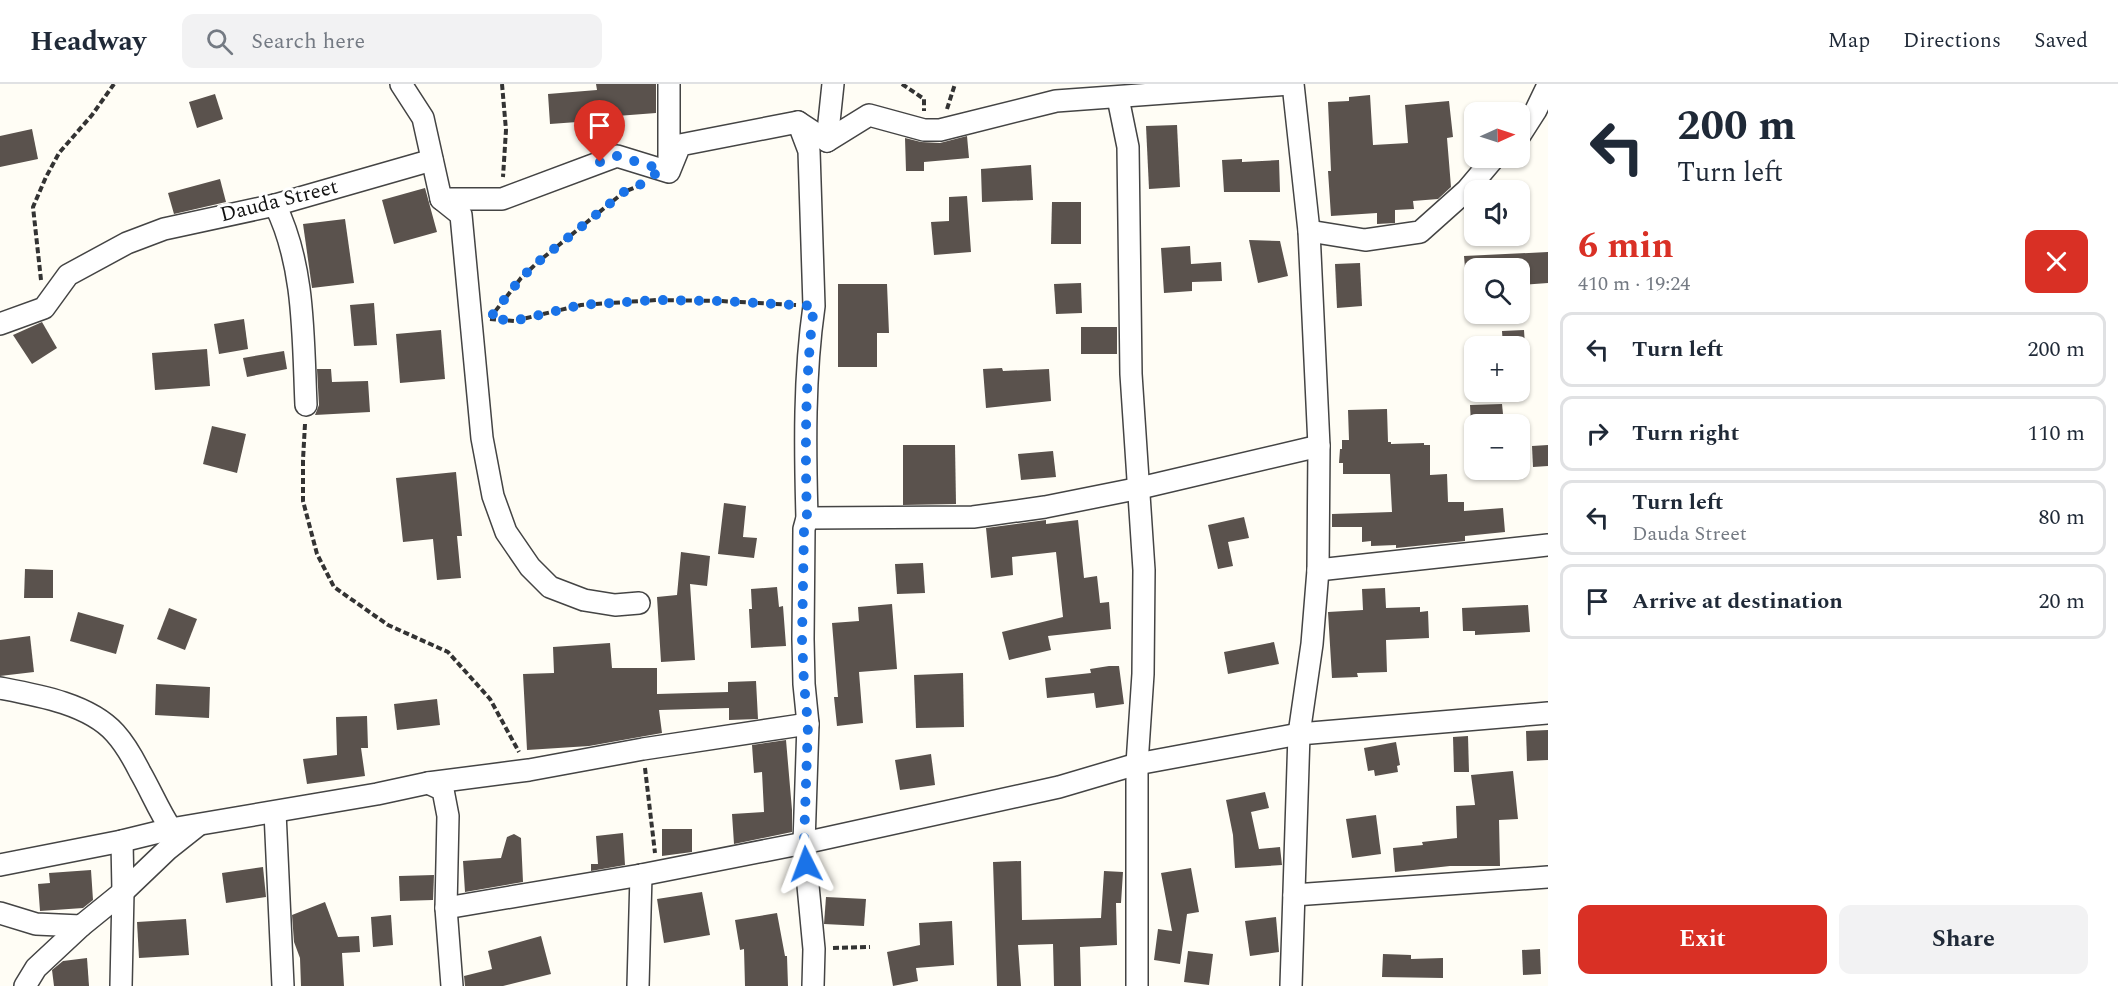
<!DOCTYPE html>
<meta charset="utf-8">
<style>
:root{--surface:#fff;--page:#f2f2f3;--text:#1f2937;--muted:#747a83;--line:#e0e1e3;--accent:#d93025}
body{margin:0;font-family:Spectral,serif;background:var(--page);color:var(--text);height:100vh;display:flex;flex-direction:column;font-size:22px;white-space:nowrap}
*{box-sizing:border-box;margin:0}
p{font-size:20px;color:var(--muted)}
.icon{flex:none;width:33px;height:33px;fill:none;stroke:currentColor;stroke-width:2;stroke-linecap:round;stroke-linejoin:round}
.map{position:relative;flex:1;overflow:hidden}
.side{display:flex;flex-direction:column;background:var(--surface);width:570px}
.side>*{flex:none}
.top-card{background:#fff;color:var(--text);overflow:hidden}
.needle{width:39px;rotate:87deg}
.fabs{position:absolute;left:1464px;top:18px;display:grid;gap:12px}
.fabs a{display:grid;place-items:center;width:66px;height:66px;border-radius:12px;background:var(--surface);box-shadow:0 2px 4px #0004;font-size:30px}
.pin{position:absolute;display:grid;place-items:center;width:51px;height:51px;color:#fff;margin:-62px -26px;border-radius:50% 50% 50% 0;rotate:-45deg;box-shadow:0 0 6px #0007}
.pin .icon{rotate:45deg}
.me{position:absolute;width:66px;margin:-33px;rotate:357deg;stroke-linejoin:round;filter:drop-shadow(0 0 4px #0008)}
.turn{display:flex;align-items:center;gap:21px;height:126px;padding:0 30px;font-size:27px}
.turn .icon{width:78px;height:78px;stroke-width:2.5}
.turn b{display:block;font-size:42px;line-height:51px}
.round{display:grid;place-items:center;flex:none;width:63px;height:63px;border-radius:12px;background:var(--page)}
.summary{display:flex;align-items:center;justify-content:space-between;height:102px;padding:0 30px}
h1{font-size:36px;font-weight:700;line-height:45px;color:var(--accent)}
.primary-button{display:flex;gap:12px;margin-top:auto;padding:12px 30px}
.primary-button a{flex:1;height:69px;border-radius:12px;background:var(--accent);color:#fff;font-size:24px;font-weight:700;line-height:69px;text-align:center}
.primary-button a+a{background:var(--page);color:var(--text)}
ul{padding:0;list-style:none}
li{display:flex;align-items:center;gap:18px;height:75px;margin:0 12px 9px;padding:0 18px;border:3px solid var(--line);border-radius:12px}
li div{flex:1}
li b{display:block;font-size:22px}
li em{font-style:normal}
header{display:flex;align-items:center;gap:36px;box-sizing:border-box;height:84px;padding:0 30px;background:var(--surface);border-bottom:2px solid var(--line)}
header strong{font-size:28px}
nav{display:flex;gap:33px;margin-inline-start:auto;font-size:21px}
.search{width:420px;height:54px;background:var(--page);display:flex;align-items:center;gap:15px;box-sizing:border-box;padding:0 21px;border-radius:12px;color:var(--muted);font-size:22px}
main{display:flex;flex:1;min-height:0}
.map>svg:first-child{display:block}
.building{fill:#5a524d}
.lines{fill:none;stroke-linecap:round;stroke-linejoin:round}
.street-casing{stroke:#444;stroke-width:24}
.path{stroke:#333;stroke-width:4;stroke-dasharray:6 3;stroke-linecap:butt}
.street{stroke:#fff;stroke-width:21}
.route{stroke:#1a73e8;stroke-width:10;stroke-dasharray:0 18}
.labels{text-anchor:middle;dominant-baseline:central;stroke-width:6;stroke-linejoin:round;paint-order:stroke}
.street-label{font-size:21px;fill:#111;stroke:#fff}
</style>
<header>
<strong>Headway</strong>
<div class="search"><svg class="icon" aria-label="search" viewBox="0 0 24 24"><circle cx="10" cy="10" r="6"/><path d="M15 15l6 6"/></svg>Search here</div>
<nav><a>Map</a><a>Directions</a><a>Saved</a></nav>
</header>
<main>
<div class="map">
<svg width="1548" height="902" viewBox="0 0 1548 902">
<rect width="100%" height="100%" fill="#fffdf5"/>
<g class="building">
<path d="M596 0H656V29L591 34V37L550 40 548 10 597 6Z"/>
<path d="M215 10 223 35 197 44 189 18Z"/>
<path d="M1370 11 1373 61 1408 59 1405 21 1449 17 1453 53 1447 54 1451 103 1438 115 1413 117 1414 125 1395 126V139L1377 140V129L1331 132 1328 87H1331L1328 18 1349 17V13Z"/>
<path d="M1177 41 1180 103 1149 105 1146 42Z"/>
<path d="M32 45 38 75 0 83V52Z"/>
<path d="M967 52 969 74 924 78V87H906L905 54 921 58 940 59Z"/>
<path d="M1242 75V78L1279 76 1280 108H1224L1222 76Z"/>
<path d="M1031 81 1033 116 982 118 981 85Z"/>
<path d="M220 95 226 118 174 130 168 109Z"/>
<path d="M425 104 437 148 394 160 382 116Z"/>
<path d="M967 112 971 168 934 171 931 138 949 137V113Z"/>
<path d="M1052 118H1081V160H1051Z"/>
<path d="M345 135 354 199 312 204 303 140Z"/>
<path d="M1249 156 1280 157 1288 192 1258 199Z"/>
<path d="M1190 162 1191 180 1221 178 1222 197 1192 198V207L1164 209 1161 164Z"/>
<path d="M1548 168V199L1520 201V184H1465L1464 172Z"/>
<path d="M1360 179 1362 222 1337 224 1335 180Z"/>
<path d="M1081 199 1082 229 1056 230 1054 200Z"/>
<path d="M838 200H887L889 249H877V283H838Z"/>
<path d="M374 219 377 261 354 262 350 221Z"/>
<path d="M244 235 248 265 219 270 214 240Z"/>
<path d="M42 238 57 264 32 280 13 251Z"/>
<rect x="1081" y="243" width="36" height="27"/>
<path d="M441 246 445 295 400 299 396 250Z"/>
<path d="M1524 246 1525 262H1503L1502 247Z"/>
<path d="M207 265 210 302 155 306 152 269Z"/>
<path d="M284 267 287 285 247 293 243 274Z"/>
<path d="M1002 284 1003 287 1049 285 1051 317 986 324 983 285Z"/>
<path d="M317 285H331L332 298 368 297 370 328 315 331 319 321Z"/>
<path d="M1502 320 1504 340H1471L1470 321Z"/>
<path d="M1387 325 1388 358H1391V360L1424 359V361H1430V391L1447 390 1448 418H1464V427L1503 424 1505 448 1465 452V457L1396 464V461L1371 462V457L1362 458V443H1332V430L1392 428 1390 390H1343V379H1339L1340 365H1342V356H1349L1348 326Z"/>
<path d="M212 342 246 350 237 389 203 380Z"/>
<path d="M903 361H955L956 420 903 421Z"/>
<path d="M1548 361V382L1533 383 1532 362Z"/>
<path d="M1053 367 1056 393 1021 396 1018 370Z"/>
<path d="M456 388 462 452H457L461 494 437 496 433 455 403 458 396 394Z"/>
<path d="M724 419 746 422 743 453 757 454 754 474 718 470Z"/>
<path d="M1244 433 1249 454 1228 458 1233 482 1218 485 1208 441Z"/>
<path d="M1046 436V440L1078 436 1084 494 1097 492 1100 519 1109 518 1111 545 1048 552 1051 566 1009 576 1002 548 1063 533 1056 468 1012 473 1013 491 991 494 986 444Z"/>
<path d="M681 468 710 472 707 502 690 500 695 576 661 578 657 513 677 511Z"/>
<path d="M923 479 925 509 897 510 895 480Z"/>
<path d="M25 485 53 486V514H24Z"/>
<path d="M777 503 779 523 783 522 786 562 751 564 749 525H752L751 505Z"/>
<path d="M1385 504 1386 524 1420 523V528L1428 527 1429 554 1386 556 1387 588 1357 589 1358 593 1332 594 1328 528 1363 526 1362 505Z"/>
<path d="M892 520 897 585 859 588 863 639 837 642 834 613H838L832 539 859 537 858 523Z"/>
<path d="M1528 521 1530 548 1475 551V547H1463L1462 524Z"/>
<path d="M169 524 197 535 185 566 157 555Z"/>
<path d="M78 528 124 541 116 570 70 557Z"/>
<path d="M30 552 34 588 0 592V556Z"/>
<path d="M1274 558 1279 580 1228 590 1224 568Z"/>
<path d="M610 559 612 584H657V610L728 608V598L756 597 758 635 729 636V624L659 626 662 649 589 662 527 666 523 590 554 589 553 563Z"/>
<path d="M1109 582H1119L1124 620 1096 624 1094 609 1047 614 1045 594 1091 589 1090 585Z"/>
<path d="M963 589 964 643 916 644 914 591Z"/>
<path d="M156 600 210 603 209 634 155 631Z"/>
<path d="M437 615 440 641 397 646 394 620Z"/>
<path d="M367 632 368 664H361L365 692 307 700 303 675 337 671 336 633Z"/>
<path d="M1548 646V676L1527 677 1526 647Z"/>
<path d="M1468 652 1469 688H1454L1453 653Z"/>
<path d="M786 656 792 726V748L734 760 732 730 764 728 762 688 754 689 752 661Z"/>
<path d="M1396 658 1400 681 1397 682 1398 688 1375 692 1374 686 1368 687 1364 664Z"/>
<path d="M931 670 935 701 900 706 895 676Z"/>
<path d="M1513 687 1518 735 1499 736 1500 782H1450L1395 788 1393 764 1423 761 1422 758 1457 754 1456 722 1475 721 1471 691Z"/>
<path d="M1265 708 1269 724 1251 728 1259 765 1280 763 1282 781 1235 784 1233 751 1226 716Z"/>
<path d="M1376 731 1381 770 1352 774 1346 735Z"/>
<path d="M662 745H692V768L662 772Z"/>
<path d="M623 749 625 781 591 787V780H598L596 752Z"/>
<path d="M514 750 521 754 523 798 465 808 463 777 501 774 507 753Z"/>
<path d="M1021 777 1022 836 1101 834 1104 787 1123 788 1121 819H1116L1117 861 1080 863 1081 902H1054L1053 860 1018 861 1021 902H997L993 778Z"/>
<path d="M263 783 266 813 226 819 222 789Z"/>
<path d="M1191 784 1199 828 1187 830 1180 880 1154 876 1158 845 1172 847 1161 789Z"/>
<path d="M91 786 93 816 83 824 40 827 38 800 50 799 49 789Z"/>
<path d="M434 791 433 816 400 817 399 792Z"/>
<path d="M702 808 710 851 664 859 657 815Z"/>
<path d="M826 813 866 815 864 842 824 840Z"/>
<path d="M325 818 338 853 359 852 360 868 342 869 344 902H301L300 874 294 858 292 831Z"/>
<path d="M777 829 785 872H787L788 902H745L744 865 740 866 735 836Z"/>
<path d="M391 831 393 861 373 863 371 833Z"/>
<path d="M1276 833 1279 868 1250 872 1245 837Z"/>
<path d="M186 835 189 871 139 874 137 838Z"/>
<path d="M952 837 954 881 916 884 918 897 893 902 887 868 920 861 919 839Z"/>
<path d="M541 852 551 890 503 902H465L464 892 492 885 488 867Z"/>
<path d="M1540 865 1541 890 1523 891 1522 866Z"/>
<path d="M1188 867 1213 870 1209 901 1184 898Z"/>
<path d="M1383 870 1411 871V875L1443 874V894L1382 893Z"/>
<path d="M87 874 89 902H54L52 886 63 877Z"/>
</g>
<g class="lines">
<g class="street-casing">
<g id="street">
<path d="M401 0 423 34 441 115 461 131 482 354 493 412 506 448 530 483 550 503 584 516 615 521 639 519"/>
<path d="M1118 14 1128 63 1131 290 1144 486 1143 590 1137 680V902"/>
<path d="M798 38 809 67 814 222C804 292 805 364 807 434L804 445 803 555 804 600 808 640 804 759 814 865 813 902"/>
<path d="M1520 51 1536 26 1548 1"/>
<path d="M827 57 833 0"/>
<path d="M669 79V0"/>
<path d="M441 115H502L617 72 669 88 680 61 798 38 827 57 869 31 924 46H940L1056 17 1290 0"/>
<path d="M275 121C305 181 303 254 306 321"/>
<path d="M1309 147 1365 156 1420 148 1467 106 1494 74"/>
<path d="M0 240 44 224 68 191 127 159 164 145 275 121 432 76"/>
<path d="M807 434 973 433 1045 423 1140 404 1319 362"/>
<path d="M1318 486 1548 461"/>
<path d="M0 604C37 611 89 620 115 649 125 660 133 674 140 688 151 707 159 727 171 745"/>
<path d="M428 699 443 706 448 732 446 824 452 902"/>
<path d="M275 728 283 902"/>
<path d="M0 781 122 757 171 745 377 710 428 699 529 686 643 665 808 640"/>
<path d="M1294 811 1548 793"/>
<path d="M446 824 641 791 804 759 1059 703 1137 680 1299 650 1548 629"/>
<path d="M0 829 36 840 81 842 123 808 168 765 197 742"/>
<path d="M25 902 36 884 81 842"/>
<path d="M121 902 123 808 122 757"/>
<path d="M638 902 641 791"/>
<path d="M1291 902 1299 650 1312 560 1318 486 1319 362 1309 147 1293 0"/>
</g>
</g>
<g class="path">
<path d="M502 0 506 46 503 93"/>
<path d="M902 0 924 15V27"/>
<path d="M947 25 955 0"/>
<path d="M41 196 33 123 46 93 59 69 92 31 114 0"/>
<path d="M490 234 521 194 538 178 624 108 643 100"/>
<path d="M490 235 514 237 581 221 656 216 720 217 796 221"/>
<path d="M305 340 303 376V417L317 470 334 503 388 541 448 568 490 615 519 668"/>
<path d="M645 684 655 769"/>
<path d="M833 864 870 863"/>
</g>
<use href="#street" class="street"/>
</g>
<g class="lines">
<path class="route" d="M600 78 617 72 661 85 646 98 624 108 538 178 521 194 490 234 514 237 581 221 656 216 720 217 814 222C805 292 805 364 807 434L804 445 802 555 804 600 808 640 804 759 806 780"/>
</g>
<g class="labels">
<g class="street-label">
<text transform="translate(279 117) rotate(-14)">Dauda Street</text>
</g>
</g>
</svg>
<div class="fabs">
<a><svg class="needle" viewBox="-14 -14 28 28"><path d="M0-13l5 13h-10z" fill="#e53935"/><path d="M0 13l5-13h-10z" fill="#747a83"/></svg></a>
<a><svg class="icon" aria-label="sound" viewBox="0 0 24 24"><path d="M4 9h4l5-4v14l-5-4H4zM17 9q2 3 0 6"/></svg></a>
<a><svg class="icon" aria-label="search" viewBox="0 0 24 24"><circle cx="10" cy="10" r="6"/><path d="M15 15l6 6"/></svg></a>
<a>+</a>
<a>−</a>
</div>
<div class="pin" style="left:600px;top:78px;background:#d93025"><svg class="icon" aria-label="arrive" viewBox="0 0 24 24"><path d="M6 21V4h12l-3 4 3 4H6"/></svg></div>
<svg class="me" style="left:806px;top:780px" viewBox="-20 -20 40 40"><path d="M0-17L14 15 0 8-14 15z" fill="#1a73e8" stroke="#fff" stroke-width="4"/></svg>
</div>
<section class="side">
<div class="top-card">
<div class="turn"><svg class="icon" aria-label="left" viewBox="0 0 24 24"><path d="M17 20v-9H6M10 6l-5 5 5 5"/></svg><div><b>200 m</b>Turn left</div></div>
</div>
<div class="summary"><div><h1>6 min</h1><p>410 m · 19:24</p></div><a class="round" style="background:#d93025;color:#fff"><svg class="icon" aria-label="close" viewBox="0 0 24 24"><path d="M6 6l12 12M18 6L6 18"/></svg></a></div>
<ul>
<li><svg class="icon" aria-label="left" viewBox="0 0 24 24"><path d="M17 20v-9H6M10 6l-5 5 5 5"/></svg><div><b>Turn left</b></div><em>200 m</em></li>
<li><svg class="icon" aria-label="right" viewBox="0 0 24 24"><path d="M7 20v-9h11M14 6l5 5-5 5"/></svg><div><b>Turn right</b></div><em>110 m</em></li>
<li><svg class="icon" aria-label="left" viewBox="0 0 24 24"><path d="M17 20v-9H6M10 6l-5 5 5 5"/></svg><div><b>Turn left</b><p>Dauda Street</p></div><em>80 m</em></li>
<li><svg class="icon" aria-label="arrive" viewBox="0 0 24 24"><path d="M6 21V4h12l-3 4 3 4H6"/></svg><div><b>Arrive at destination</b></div><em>20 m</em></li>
</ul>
<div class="primary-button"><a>Exit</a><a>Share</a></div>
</section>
</main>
